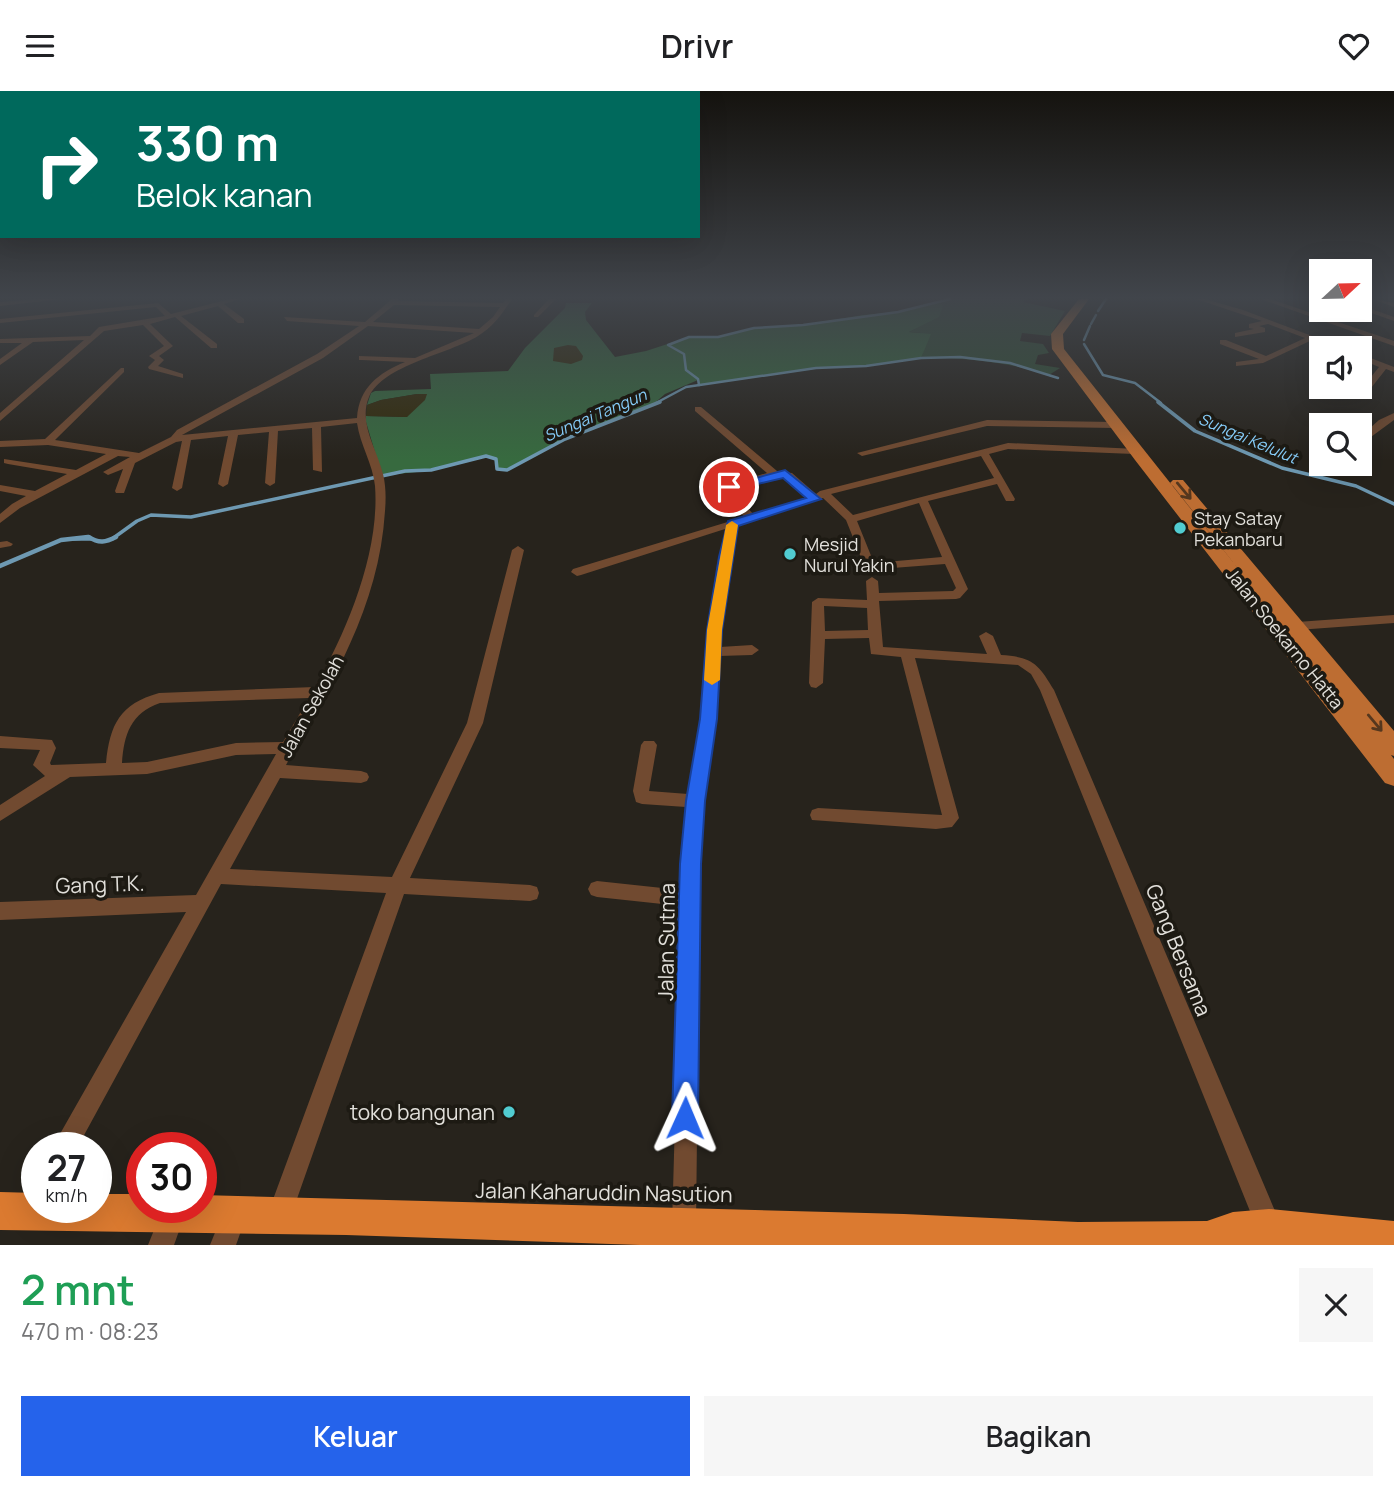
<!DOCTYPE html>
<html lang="id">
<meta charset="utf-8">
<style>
:root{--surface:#fff;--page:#f6f6f6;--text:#202124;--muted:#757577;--accent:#2563eb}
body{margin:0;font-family:Manrope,sans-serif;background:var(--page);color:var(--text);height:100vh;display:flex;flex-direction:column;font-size:26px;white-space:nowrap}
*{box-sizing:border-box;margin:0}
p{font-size:23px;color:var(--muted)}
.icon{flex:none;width:38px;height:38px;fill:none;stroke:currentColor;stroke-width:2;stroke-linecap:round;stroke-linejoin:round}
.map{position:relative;height:1154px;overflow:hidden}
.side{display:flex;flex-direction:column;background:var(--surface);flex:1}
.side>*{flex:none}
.top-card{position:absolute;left:0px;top:0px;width:700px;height:147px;box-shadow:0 7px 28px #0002;background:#00695c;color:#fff;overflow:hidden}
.needle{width:46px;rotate:68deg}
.tools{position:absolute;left:1309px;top:168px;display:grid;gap:14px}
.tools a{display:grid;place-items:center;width:63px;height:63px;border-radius:0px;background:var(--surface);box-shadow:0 7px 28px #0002;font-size:35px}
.speed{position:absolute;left:21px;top:1041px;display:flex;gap:14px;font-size:35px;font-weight:700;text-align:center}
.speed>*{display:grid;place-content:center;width:91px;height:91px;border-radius:50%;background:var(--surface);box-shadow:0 7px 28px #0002;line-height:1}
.speed small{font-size:18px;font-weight:400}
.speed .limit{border:10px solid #d22;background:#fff;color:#111}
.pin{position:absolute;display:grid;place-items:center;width:60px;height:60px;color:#fff;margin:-30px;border:4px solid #fff;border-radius:50%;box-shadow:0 2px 7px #0007}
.me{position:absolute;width:77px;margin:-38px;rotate:1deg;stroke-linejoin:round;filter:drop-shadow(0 0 5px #0008)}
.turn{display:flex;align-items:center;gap:24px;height:147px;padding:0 21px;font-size:32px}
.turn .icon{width:91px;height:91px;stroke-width:2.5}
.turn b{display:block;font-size:49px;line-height:60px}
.round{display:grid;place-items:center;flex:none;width:74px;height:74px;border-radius:0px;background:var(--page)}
.summary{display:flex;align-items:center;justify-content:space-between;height:119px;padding:0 21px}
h1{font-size:42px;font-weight:600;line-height:52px;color:#1e9e55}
.cta{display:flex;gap:14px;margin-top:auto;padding:14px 21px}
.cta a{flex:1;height:80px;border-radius:0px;background:var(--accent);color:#fff;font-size:28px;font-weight:600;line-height:80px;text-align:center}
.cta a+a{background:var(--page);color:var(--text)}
header{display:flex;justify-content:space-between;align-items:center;height:91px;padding:0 21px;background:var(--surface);font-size:32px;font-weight:600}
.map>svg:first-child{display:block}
.green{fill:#325236}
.forest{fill:#376a3f}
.sand{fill:#332b0a}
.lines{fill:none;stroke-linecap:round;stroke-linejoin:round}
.stream-far2{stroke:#6e99b2;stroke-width:2.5}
.stream-far1{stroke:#6e99b2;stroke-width:3.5}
.stream{stroke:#6e99b2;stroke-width:4.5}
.street{fill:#714a30;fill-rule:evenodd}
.primary{fill:#bd6d32;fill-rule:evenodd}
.highway{fill:#db7a30;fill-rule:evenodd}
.oneway{stroke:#55371e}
.route{fill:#2563eb;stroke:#184099;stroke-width:2}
.slow{fill:#f59e0b}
.poi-dot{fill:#51ccd1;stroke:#1d1a13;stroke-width:2.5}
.labels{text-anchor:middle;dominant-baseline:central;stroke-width:7;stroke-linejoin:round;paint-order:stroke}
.far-water-label{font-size:16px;font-style:italic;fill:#85cbf7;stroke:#1d1a13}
.poi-label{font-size:18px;fill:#e2e0db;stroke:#1d1a13;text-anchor:start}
.street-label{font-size:18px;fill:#e2e0db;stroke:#1d1a13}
.near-street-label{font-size:21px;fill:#e2e0db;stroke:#1d1a13}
.near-poi-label{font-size:21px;fill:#e2e0db;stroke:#1d1a13;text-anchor:end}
</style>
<header><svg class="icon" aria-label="menu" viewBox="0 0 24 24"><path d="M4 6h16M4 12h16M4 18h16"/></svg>Drivr<svg class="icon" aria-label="heart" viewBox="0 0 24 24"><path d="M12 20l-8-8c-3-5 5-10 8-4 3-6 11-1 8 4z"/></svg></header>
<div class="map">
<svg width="1394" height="1154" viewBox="0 0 1394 1154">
<rect width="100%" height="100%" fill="#27231c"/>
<path class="green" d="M950 208H1026L1023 211 1065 220 1050 245 1022 242 1020 250 1043 253 1049 262 1038 264 1035 273 1060 277 1049 284C1006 271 967 266 921 267L925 255 921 242 909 241 930 230 943 214 937 210Z"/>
<path class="forest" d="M937 210 943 214 939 226 909 241 931 243 921 267 866 275 816 277 699 294 698 289 665 303 650 316 565 348 507 379 497 378 496 368C474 362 453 375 431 379 415 382 399 382 382 385L366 331V325L407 326 417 303 381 309 367 314 371 302 375 300 431 298 430 283 508 280 525 257 565 217 566 212H592L585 221 586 229 615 266 646 260 689 246H718L754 237 803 234 863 224 898 221Z"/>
<g class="sand">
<path d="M568 254 576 255 583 265 582 269 571 273 553 270 554 257Z"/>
<path d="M417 303H427L425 309 407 326 366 325 367 314 381 309Z"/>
</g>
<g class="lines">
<g class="stream-far2">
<path d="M1098 220 1106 208"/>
<path d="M1091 233 1096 224"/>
<path d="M1084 249 1090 235"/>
<path d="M1084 253 1103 284 1135 292 1161 312"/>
<path d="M699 294 698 288 686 279 684 263 668 254 689 246H718L754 237 803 234 898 221 950 208"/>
<path d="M656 312 686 296 816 277 866 275 921 267 960 266 1010 272 1058 287"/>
</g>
<g class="stream-far1">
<path d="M1158 311 1195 340 1282 377 1356 395 1394 413"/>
<path d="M72 448H92"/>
<path d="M112 448 137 430 151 424 191 426 405 380 431 379 486 365 496 368 497 378 507 379 565 348 660 311"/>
</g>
<g class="stream">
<path d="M89 446C99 453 106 451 116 446"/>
<path d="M0 475 61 449 88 446"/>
</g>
<g class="street">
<path d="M38 208H62L0 215V211Z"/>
<path d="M230 208H240L224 213 244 228V232H238L218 215 181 225 217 253V257H211L175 226 150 233 173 255 159 265 164 269 158 275 183 283V287L149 278 148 276 155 269 149 265 164 255 143 234 104 240 0 330V322L84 249 33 251 0 274V268L22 252H0V248L90 245 99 236 165 225 156 216 0 232V228L158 212 171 223Z"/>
<path d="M392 208H399L398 210 503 212 506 208H512C503 222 493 236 478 245 449 263 383 274 369 306 358 332 377 358 383 383 386 395 386 408 385 420 379 517 331 592 286 674L361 680 367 682 369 686 367 690 361 692 280 687 230 778 392 786 467 632 512 459 518 455 524 459 483 632 410 787 530 794 537 796 539 802 537 808 530 810 404 803 292 1122 289 1131 280 1134 271 1131 268 1122 386 802 221 793 77 1057H52L186 821 0 829V811L196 804 276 663 236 664 147 683 70 686 0 730V714L45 685 33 674 40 659 0 657V645L52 649 56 657 50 672 51 674 106 672C110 633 120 613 159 602L315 596C347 540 380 461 375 395 373 373 360 354 357 332L321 336 322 381 313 379 312 337 278 340 275 392 270 395 265 392 269 341 238 344 228 393 223 396 218 393 228 345 191 349 182 397 177 400 172 397 182 350 176 351 135 372 124 402H116L115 400 123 378 108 384 103 381 130 366 118 365 20 417 0 432V423L12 413 26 405 0 400V394L35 400 67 383 8 373 4 372V368L76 379 106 363 48 354 0 356V350L45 348 121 277H124V281L55 349 139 362 171 346 177 339 317 263 359 235 287 230 284 226 365 231ZM394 214 500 216 493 226 479 238 373 231ZM368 235 474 242 415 267 359 265V269H362L405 271C379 282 359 296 357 327L182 344 323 267ZM309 607 283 651 236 652 147 671 122 672C124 643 131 622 160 612Z"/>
<path d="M549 208H556L538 226H534V224Z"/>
<path d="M1196 208H1205L1243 219 1344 257H1334L1312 249 1263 272 1236 275V271L1259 268 1220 253V249H1226L1266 265 1305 247 1268 233 1259 235 1265 237V241L1235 246V242L1254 238 1249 237V233L1262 230Z"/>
<path d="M1261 208H1270L1394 250V255Z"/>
<path d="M1374 208 1394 212V216L1375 209Z"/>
<path d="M1360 214 1394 226V230L1360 218Z"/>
<path d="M1360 263 1394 276V281L1386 278 1364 306 1333 298 1332 296H1344L1359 301 1379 276 1360 268Z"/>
<path d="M695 316H701L777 380 792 382 816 403 820 400 1008 352 1137 358V362L1134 363 1008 358 989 363 1015 408 1014 410H1006L997 393 928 410 968 498 960 507 956 508 879 510 883 556 987 563 979 545 986 541 993 545 1001 564C1032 566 1038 572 1054 599L1278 1127 1282 1136 1278 1145 1269 1149 1260 1145 1040 599 1031 583 1018 574 915 567 959 727 952 736 936 738 812 729 810 724 812 719 818 717 942 724 901 566 871 563 869 547 825 548 823 592 816 597 811 596 809 592 812 511 818 507 867 509 866 490 872 486 878 490 879 502 953 500 956 497 945 473 866 479 846 429 823 407 737 434 720 556 752 554 759 559 752 564 719 565 717 628 703 710 700 773 696 1135 693 1144 684 1147 675 1144 672 1135 681 815 597 806 591 804 588 798 591 792 597 790 681 799 686 716 642 713 636 711 633 700 641 654 644 650H654L657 654 649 700 688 703 701 628 707 539 725 438 581 484 577 485 571 481 573 478 744 426 738 418 739 416H747L753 423 807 407 785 387 774 386 729 399 725 398V394L767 382 695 320ZM981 365 994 387 853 424 831 403ZM919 412 942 466 874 472 857 430ZM824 515 867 517 868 539 825 540Z"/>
<path d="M1394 322V329L1360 354V346L1379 329Z"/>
<path d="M987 329 1115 331 1120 334 1115 337 987 335 862 365 857 362Z"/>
<path d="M1332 373H1342L1333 380 1328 377Z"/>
<path d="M7 450 13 453 11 455 0 457V451Z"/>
<path d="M1394 524V532L1297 539 1290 535 1297 531Z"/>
<path d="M234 1114 243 1117 246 1126 236 1154H210L225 1117Z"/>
<path d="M163 1117H181L184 1126 174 1154H148Z"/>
</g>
<path class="primary" d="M1079 208H1089L1063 243 1064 258 1244 485 1173 395 1170 392 1173 389H1183L1394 640V665L1391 664 1394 668V695L1385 692 1135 369 1052 258 1051 243Z"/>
<path class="highway" d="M0 1101 37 1102V1116H96V1103H142V1116H201V1104L904 1123 1078 1131 1207 1130 1233 1121 1269 1118 1394 1130V1154H640L346 1144 0 1139Z"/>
</g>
<defs><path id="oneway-shaft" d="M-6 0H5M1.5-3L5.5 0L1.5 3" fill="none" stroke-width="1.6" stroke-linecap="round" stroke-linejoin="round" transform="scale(1.75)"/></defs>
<g class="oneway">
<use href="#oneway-shaft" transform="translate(1184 400) rotate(50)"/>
<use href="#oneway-shaft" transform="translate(1375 632) rotate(50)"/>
</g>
<linearGradient id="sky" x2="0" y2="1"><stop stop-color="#15130f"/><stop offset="0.56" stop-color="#41454b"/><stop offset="1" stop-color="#41454b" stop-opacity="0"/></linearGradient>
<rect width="1394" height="369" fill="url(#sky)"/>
<path class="route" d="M785 379 821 408 738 435 722 539 717 628 705 710 701 773 698 1027 695 1036 685 1040 676 1036 672 1027 680 773 686 710 700 628 707 539 719 466 728 430 806 407 783 387 729 400 723 396Z"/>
<path class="slow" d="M732 430 738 434 722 539 720 589 712 594 704 589 707 539 726 434Z"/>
<g class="poi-dot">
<circle cx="1180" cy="437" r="7"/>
<circle cx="790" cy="463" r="7"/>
<circle cx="509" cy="1021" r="7"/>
</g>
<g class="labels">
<g class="far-water-label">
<text transform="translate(595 324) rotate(-23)">Sungai Tangun</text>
<text transform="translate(1248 347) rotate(23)">Sungai Kelulut</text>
</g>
<g class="poi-label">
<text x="1194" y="427">Stay Satay<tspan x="1194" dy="21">Pekanbaru</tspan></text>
<text x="804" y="453">Mesjid<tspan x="804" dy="21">Nurul Yakin</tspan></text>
</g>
<g class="street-label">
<text transform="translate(1285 547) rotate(51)">Jalan Soekarno Hatta</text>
<text transform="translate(311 615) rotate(-61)">Jalan Sekolah</text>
</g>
<g class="near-street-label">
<text transform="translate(100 793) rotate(-2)">Gang T.K.</text>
<text transform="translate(666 851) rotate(-89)">Jalan Sutma</text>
<text transform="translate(1179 859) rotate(68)">Gang Bersama</text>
<text transform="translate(604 1101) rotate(1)">Jalan Kaharuddin Nasution</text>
</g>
<g class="near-poi-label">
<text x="495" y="1021">toko bangunan</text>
</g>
</g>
</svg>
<div class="tools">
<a><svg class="needle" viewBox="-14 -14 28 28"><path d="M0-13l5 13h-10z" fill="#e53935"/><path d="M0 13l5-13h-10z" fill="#757577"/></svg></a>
<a><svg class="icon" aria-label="sound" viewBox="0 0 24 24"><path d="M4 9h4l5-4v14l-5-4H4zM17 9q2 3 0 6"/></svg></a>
<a><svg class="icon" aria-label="search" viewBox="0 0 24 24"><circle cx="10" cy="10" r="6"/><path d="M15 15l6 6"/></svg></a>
</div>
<div class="speed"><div>27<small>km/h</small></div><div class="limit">30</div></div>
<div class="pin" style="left:729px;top:396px;background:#d93025"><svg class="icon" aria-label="arrive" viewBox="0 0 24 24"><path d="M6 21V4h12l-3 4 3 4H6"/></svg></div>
<svg class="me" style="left:685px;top:1027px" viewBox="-20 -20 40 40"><path d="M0-17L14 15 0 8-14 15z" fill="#2563eb" stroke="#fff" stroke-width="4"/></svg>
<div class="top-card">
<div class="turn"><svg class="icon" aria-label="right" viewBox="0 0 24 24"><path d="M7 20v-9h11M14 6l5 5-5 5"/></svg><div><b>330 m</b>Belok kanan</div></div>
</div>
</div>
<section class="side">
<div class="summary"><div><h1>2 mnt</h1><p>470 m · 08:23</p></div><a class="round"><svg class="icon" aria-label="close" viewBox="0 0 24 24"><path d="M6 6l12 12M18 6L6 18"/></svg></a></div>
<div class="cta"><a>Keluar</a><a>Bagikan</a></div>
</section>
